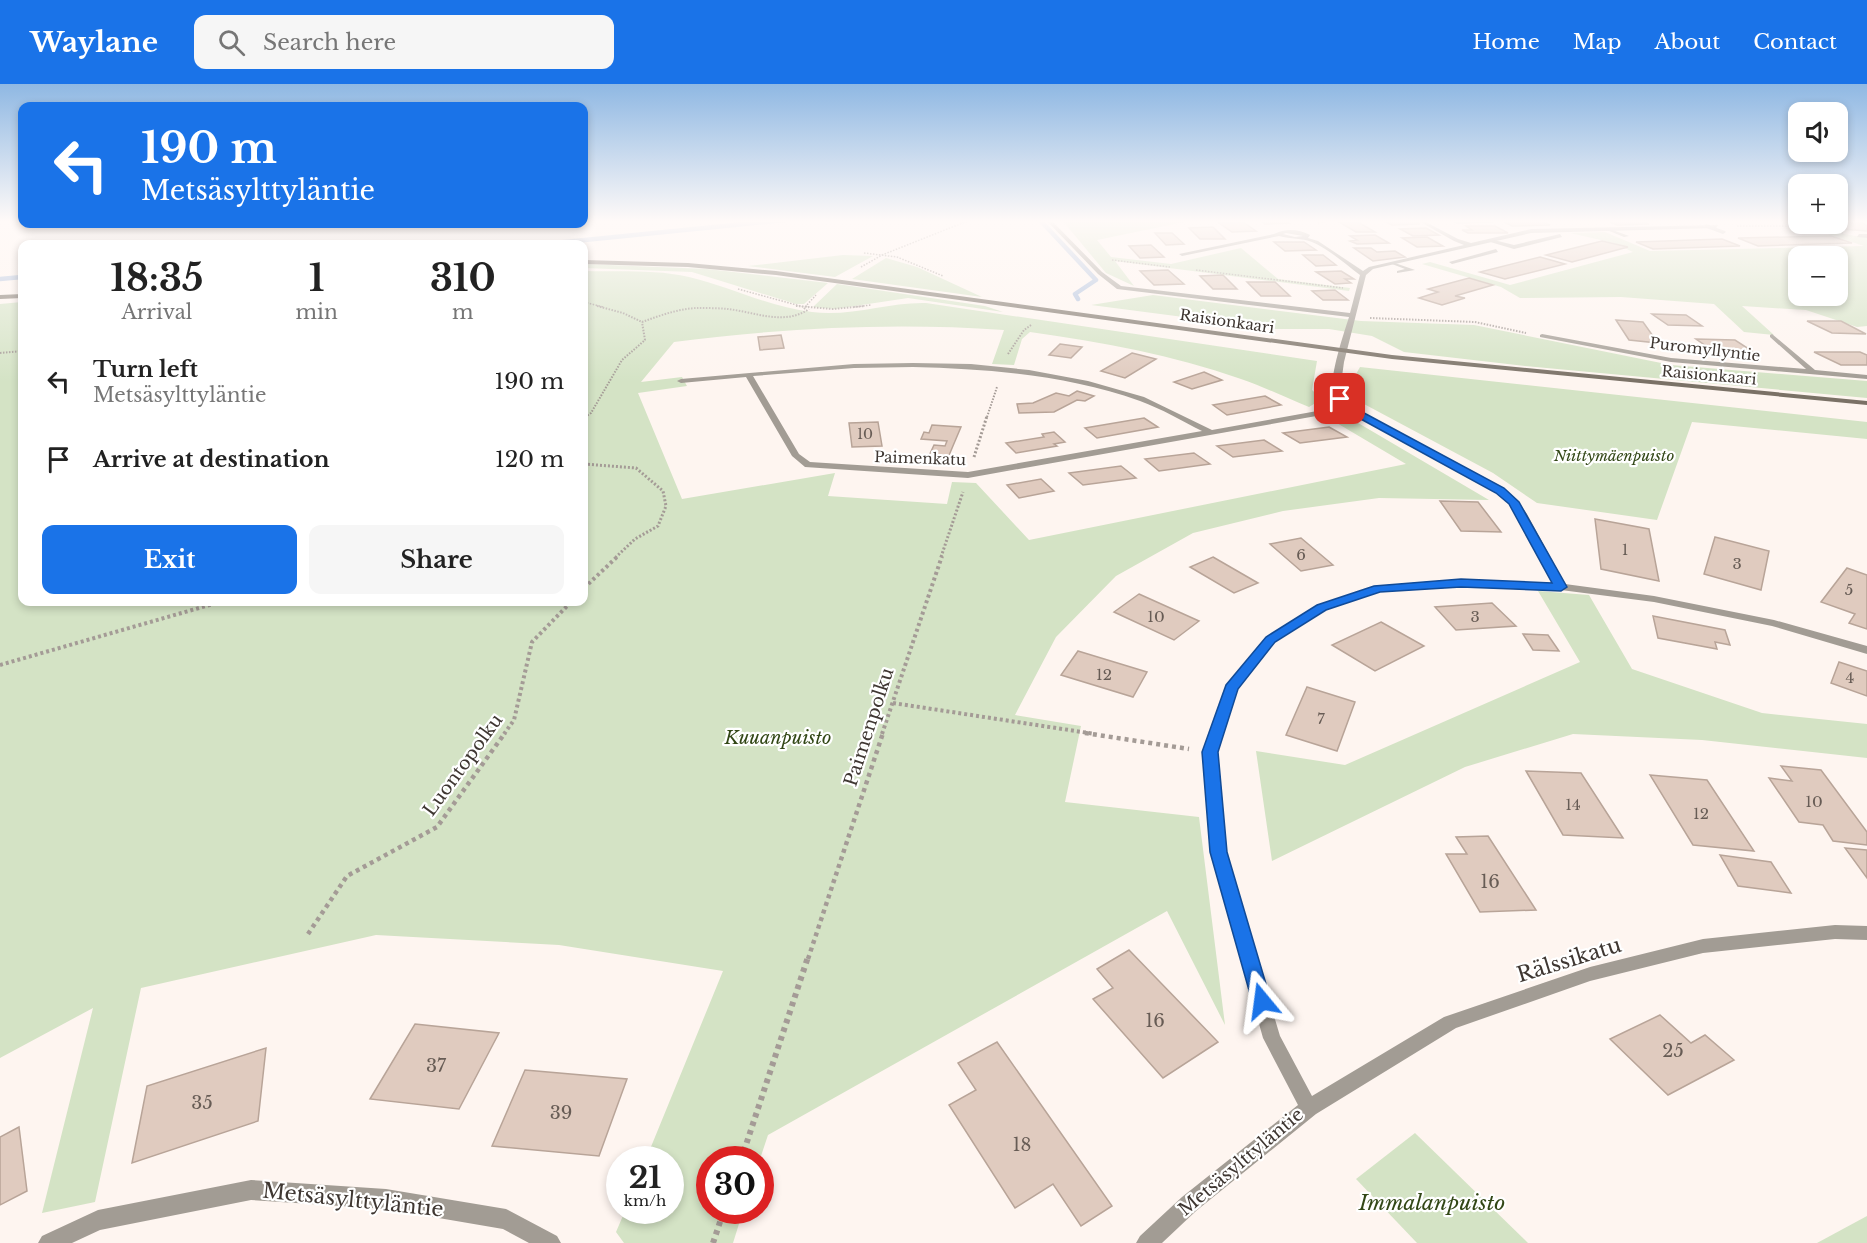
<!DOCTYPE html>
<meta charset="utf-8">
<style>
:root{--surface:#fff;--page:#f6f6f6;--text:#222;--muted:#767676;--accent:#1a73e8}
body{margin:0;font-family:"Libre Baskerville",serif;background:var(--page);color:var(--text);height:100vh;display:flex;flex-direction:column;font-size:22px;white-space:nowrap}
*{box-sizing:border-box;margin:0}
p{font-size:20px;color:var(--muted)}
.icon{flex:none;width:33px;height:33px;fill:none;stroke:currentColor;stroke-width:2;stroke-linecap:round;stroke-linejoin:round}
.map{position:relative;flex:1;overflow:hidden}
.details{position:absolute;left:18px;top:156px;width:570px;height:366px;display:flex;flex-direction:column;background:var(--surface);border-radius:12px;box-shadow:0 3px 9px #0003}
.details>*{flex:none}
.hud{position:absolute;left:18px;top:18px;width:570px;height:126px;border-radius:12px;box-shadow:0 3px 9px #0003;background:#1a73e8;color:#fff;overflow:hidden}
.tools{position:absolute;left:1788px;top:18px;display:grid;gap:12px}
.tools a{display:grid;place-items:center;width:60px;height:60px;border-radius:12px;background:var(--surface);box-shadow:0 3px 9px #0003;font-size:30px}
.speed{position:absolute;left:606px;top:1062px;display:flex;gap:12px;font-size:30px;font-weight:700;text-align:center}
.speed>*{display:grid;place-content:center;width:78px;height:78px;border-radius:50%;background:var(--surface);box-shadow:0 3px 9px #0003;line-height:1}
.speed small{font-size:15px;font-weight:400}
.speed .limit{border:9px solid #d22;background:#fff;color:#111}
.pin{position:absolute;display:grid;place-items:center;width:51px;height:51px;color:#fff;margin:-26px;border-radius:12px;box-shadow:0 3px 9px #0006}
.me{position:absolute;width:66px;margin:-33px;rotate:344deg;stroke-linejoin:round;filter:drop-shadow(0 0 4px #0008)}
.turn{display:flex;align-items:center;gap:21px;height:126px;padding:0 24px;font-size:27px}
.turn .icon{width:78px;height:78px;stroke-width:2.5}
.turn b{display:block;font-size:42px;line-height:51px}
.eta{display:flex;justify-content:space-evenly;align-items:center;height:102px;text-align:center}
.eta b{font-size:36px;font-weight:800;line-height:42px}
.action{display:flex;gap:12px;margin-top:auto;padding:12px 24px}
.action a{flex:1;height:69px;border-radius:12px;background:var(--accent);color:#fff;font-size:24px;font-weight:800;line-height:69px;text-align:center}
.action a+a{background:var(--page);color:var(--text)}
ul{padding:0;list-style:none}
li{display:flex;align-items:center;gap:18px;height:78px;padding:0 24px}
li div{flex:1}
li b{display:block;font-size:22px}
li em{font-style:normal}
header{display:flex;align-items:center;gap:36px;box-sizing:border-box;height:84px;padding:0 30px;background:var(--accent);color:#fff}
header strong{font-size:28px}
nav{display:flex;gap:33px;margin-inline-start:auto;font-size:21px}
.search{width:420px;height:54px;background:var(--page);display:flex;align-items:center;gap:15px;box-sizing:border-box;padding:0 21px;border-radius:12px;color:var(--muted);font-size:22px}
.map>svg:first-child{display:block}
.green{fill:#d4e3c5;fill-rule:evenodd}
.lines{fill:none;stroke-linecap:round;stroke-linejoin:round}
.stream{stroke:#abbedc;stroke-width:4.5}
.building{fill:#e0cbbf;stroke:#b8a498;stroke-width:1.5}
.path-far5{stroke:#a49b96;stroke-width:1.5;stroke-dasharray:1.5 1.5;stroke-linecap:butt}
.path-far4{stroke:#a49b96;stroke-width:2;stroke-dasharray:1.5 1.5;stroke-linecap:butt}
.path-far3{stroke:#a49b96;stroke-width:3;stroke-dasharray:2 2;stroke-linecap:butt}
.path-far2{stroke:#a49b96;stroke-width:4;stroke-dasharray:3 3;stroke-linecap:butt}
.path-far1{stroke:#a49b96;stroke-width:4.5;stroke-dasharray:4 4;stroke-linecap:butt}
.path{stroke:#a49b96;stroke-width:6;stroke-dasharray:4.5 4.5;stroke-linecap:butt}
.lane{fill:#a29c94;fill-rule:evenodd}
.street{fill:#a29c94;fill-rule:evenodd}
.secondary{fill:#7a7166;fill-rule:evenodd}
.route{fill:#1a73e8;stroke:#114b97;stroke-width:1.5}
.labels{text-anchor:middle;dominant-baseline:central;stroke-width:4.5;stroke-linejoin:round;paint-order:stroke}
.far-number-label{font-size:14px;fill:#675c55}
.far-street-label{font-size:15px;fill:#3f3732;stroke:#fff}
.far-park-label{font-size:15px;font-style:italic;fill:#324716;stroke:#fff}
.number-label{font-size:15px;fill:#675c55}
.street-label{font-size:18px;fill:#3f3732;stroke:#fff}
.park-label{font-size:18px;font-style:italic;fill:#324716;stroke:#fff}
.near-number-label{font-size:18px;fill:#675c55}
.near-street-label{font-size:21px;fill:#3f3732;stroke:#fff}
.near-park-label{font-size:21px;font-style:italic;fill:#324716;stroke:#fff}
</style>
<header>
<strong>Waylane</strong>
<div class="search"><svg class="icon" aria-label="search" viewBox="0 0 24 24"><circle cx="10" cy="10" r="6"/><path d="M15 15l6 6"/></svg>Search here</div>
<nav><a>Home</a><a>Map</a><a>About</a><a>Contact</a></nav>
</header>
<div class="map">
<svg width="1867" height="1159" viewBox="0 0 1867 1159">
<rect width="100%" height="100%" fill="#fef5f0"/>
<g class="green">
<path d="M1062 136H1194L1097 156 1111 173 1171 180 1241 164 1278 195 1350 204 1349 207 1115 177 1134 202 1106 189Z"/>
<path d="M1810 144 1867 154V242L1857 243 1806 226 1742 222 1774 251 1744 248 1714 220 1621 213 1520 214 1501 203 1422 180 1430 178 1510 201 1633 168 1614 159 1570 149 1605 148 1650 167 1864 162ZM1798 172H1838V212H1798Z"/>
<path d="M843 171 873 172 835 193 748 182Z"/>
<path d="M886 174 917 183 982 213 852 195Z"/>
<path d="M584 180 707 185 828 199 804 220H796L692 188 584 184Z"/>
<path d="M584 187C618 188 655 185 689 193 731 203 769 223 812 228 851 233 888 218 926 219L1317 277 1312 306 1322 315 1309 323C1287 314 1264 303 1241 295 1173 271 1102 258 1030 248L1022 255 1014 281 992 280 1004 246C891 238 785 244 674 258L641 298 682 293 687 302 638 309 682 415 835 389 828 412 947 420 952 398 976 399 1029 456 1406 380 1330 335 1353 336 1489 416 1379 414 1283 427 1193 449 1116 492 1056 553 1015 631 1081 642 1065 718 1199 733 1225 941 1167 827 768 1051 760 1075 710 1076V1126L743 1127 733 1159H624L616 1148 625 1127 670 1126V1076L646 1075 723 887 559 861 376 851 141 904 95 1118 42 1129 93 924 0 974V220L22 218V518H584Z"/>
<path d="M837 200 985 222 1003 228 908 214 835 225 813 223Z"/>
<path d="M1153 211 1361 237 1474 241 1671 281 1867 297V314L1525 282 1404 268 1372 252 1329 245H1275L1091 221Z"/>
<path d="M1360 283 1867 338V355L1692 338 1657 436 1537 419 1493 389 1364 320 1350 301Z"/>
<path d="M1538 507 1589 511 1632 585 1762 629 1867 640V674L1702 656 1573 650 1465 683 1272 777 1256 667 1345 681 1580 578Z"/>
<path d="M1415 1049 1528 1159H1417L1356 1095Z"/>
<path d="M1867 1132V1159H1817Z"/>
</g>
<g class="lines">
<g class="stream">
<path d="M1040 136 1096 196 1075 210 1078 215"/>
<path d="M545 160 785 136"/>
<path d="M0 195 22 193"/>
</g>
</g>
<g class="building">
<path d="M1259 136H1285L1289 139 1265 140Z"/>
<path d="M1382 136H1412L1420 140 1392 141Z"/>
<path d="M1450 136H1488L1493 138 1457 139Z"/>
<path d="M1501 136H1538L1550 141 1512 142Z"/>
<path d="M1606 136H1638L1649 140 1617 141Z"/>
<path d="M1838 136H1858L1867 142V147L1842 145 1836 140Z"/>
<path d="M1243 138 1256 147 1232 148 1219 139Z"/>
<path d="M1339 138H1358L1375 148H1356Z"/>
<path d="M1466 142H1495L1508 149H1468L1462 146H1472Z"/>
<path d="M1213 143 1225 155H1200L1189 144Z"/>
<path d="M1426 144 1439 151 1413 152 1400 145Z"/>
<path d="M1155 149H1172L1184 160 1166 161Z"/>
<path d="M1375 151 1389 159 1357 160 1350 157 1357 156 1350 152Z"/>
<path d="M1831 152 1852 159 1758 162 1738 154Z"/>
<path d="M1427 153 1443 162 1417 163 1402 154Z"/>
<path d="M1722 155 1740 162 1653 165 1636 158Z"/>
<path d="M1602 157 1628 163 1572 178 1546 171Z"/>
<path d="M1274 158H1304L1316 166 1285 167Z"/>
<path d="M1151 161 1164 173 1140 174 1129 162Z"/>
<path d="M1354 164H1371L1377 168 1395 167 1405 173 1373 177Z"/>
<path d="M1303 171H1323L1336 181 1316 182Z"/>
<path d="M1540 173 1565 180 1505 195 1480 188Z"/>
<path d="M1168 186 1184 200 1154 201 1140 187Z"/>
<path d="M1341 187 1354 195H1345L1351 199 1335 200 1316 188Z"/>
<path d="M1223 191 1237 205H1213L1200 192Z"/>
<path d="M1469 194 1493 201 1455 212 1465 214 1442 221 1419 214 1438 208 1428 205Z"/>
<path d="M1247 198H1275L1290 212H1261Z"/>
<path d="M1335 206 1348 216H1323L1312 207Z"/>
<path d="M1652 230 1686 231 1702 242 1668 241Z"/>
<path d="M1616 236 1643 238 1658 259 1629 256Z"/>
<path d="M1807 237H1841L1866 250 1832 249Z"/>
<path d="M781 251 784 264 760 266 758 253Z"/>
<path d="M1696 255 1735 256 1755 269 1715 268Z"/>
<path d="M1060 260 1082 263 1071 274 1049 271Z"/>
<path d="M1814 268H1860L1867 271V281H1841Z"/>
<path d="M1132 269 1156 275 1125 294 1101 287Z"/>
<path d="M1204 288 1222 296 1192 305 1174 298Z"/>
<path d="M1077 307 1094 312 1085 317 1077 316 1054 328 1019 329 1017 320 1033 319 1056 309 1069 312Z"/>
<path d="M1265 312 1281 321 1227 331 1213 321Z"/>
<path d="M1144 334 1158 343 1097 354 1085 344Z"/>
<path d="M878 338 882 362 852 363 849 339Z"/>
<path d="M932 341 961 343 947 376 928 374 934 361 945 362 947 357 921 355 924 348 929 349Z"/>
<path d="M1329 343 1347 353 1300 359 1283 349Z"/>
<path d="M1054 348 1065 358 1054 360 1057 362 1016 369 1006 359 1044 353 1042 350Z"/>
<path d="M1264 356 1282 367 1233 373 1217 362Z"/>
<path d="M1194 369 1210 380 1159 387 1145 375Z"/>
<path d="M1121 382 1136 394 1083 401 1069 389Z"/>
<path d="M1041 395 1054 407 1019 414 1007 401Z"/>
<path d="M1440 417 1478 418 1501 448 1461 447Z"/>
<path d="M1595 435 1649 445 1659 497 1601 485Z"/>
<path d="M1715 453 1769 467 1761 506 1704 490Z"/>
<path d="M1301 454 1333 481 1301 487 1270 460Z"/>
<path d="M1213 473 1258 499 1234 509 1190 483Z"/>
<path d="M1847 484 1867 491V545L1849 539 1855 530 1821 518Z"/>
<path d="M1139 510 1199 537 1174 556 1114 528Z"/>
<path d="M1492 519 1516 542 1456 546 1435 523Z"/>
<path d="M1653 532 1725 546 1730 561 1715 558 1717 565 1658 554Z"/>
<path d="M1381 538 1424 562 1375 587 1332 561Z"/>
<path d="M1523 550 1548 551 1559 567 1533 566Z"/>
<path d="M1078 567 1147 588 1133 613 1061 591Z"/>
<path d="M1839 578 1867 587V612L1831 599Z"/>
<path d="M1307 603 1355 618 1337 667 1286 651Z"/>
<path d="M1781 682 1821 686 1867 748V761L1833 757 1823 741 1799 738 1769 694 1792 697Z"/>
<path d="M1526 687 1581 689 1623 754 1563 751Z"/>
<path d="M1650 691 1707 696 1754 767 1693 761Z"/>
<path d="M1488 752 1536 826 1480 828 1446 770H1467L1456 753Z"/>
<path d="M1845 764 1867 766V794Z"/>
<path d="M1720 771 1771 778 1791 809 1738 802Z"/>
<path d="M1129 866 1218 958 1163 994 1093 915 1113 904 1097 885Z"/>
<path d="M1660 931 1691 959 1705 951 1734 976 1668 1011 1610 955Z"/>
<path d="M415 940 499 949 459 1025 370 1015Z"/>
<path d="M997 958 1112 1122 1081 1142 1053 1100 1015 1124 949 1021 976 1006 958 979Z"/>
<path d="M266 964 258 1037 132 1079 147 1002Z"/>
<path d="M525 986 627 995 599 1072 492 1062Z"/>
<path d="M19 1043 27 1107 0 1121V1053Z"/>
</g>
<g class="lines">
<g class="path-far5">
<path d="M1318 139 1329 136"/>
<path d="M1737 142H1794L1843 149"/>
<path d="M864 169 897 173 943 192"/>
<path d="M1112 176 1170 183"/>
<path d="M861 183 882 171 970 136"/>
<path d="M1196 186 1343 204"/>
<path d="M738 205 804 223"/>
<path d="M584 218 603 223"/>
<path d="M805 223 816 211"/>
<path d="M854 223 871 221"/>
</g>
<g class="path-far4">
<path d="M597 222 623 229 642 238"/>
<path d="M796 222 833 225 865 222"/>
<path d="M804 225 807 222"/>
<path d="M1370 234 1475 238 1526 249"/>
<path d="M642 238C659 232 677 225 696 224 706 224 718 224 728 225 755 228 784 242 809 225"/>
<path d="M0 269 22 267"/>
<path d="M1008 270 1024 246 1031 241"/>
<path d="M585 333 591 329 622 276 645 256 642 238"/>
<path d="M987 333 997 303"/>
</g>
<g class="path-far3">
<path d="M584 334 587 332"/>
<path d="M974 373 987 332"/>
<path d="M584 380 636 384 663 407 666 422 658 442 635 455 616 473"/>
<path d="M941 473 963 408"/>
</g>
<g class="path-far2">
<path d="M584 504 618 472"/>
<path d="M0 581 220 518"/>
<path d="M893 619 1095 650"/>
<path d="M504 650 514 636 532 558 571 518"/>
<path d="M882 650 942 472"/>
</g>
<g class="path-far1">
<path d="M1085 649 1189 665"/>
<path d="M308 850 347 792 437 743 505 649"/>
<path d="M808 875 883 649"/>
</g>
<g class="path">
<path d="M741 1076 808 873"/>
<path d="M713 1159 724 1126"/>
</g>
<g class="lane">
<path d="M1706 140 1725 147 1726 148 1723 150 1704 143Z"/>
<path d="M1607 144 1629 152 1624 153 1607 146Z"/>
<path d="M1560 150 1562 153 1514 165 1487 157 1490 155 1514 161Z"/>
<path d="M1496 165 1498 168 1452 180 1449 178Z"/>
<path d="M1392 178 1415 186 1397 189V187L1405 185 1392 180Z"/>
</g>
<g class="street">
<path d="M1046 136H1051L1102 188 1121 202 1350 229 1360 191C1345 180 1329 165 1312 158 1302 154 1291 155 1279 152L1182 172 1179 170 1274 150C1286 144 1298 145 1310 151L1308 154 1318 157 1363 187 1369 183 1464 161 1454 157 1417 136H1422L1458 155 1471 159 1531 145 1718 141 1716 144 1531 149 1373 185 1366 191 1344 278 1340 307 1343 314 1366 330 1503 405 1517 416 1527 430 1565 500 1654 512 1774 536 1867 562V570L1772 542 1654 518 1561 506 1461 502 1379 508 1326 525 1275 558 1237 605 1217 668 1225 768 1280 952 1312 1012 1444 933 1590 883 1703 855 1835 841 1867 842V856L1835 855 1703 869 1590 897 1456 944 1316 1030 1196 1127 1162 1159H1136L1140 1152 1182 1113 1298 1021 1263 954 1211 768 1203 668 1225 604 1267 554 1318 521 1374 503 1461 496 1554 499 1517 430 1511 420 1497 409 1360 334 1350 326 968 394 805 383 792 372 746 293 681 299 677 297 681 295 854 280 913 279 971 280 1029 286 1088 297 1144 313 1212 346 1345 322C1340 319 1334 315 1333 308 1329 293 1344 249 1349 233L1117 205 1098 190ZM1286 149 1303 152 1295 153 1283 150ZM913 283C990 285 1067 291 1140 317 1162 325 1182 337 1202 347L968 388 810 378 799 370 753 292 854 284Z"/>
<path d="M1859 150H1867V154L1857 153Z"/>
<path d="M1542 250 1671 274 1806 285 1770 253V251L1772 250 1815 286 1867 291V295L1671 278 1540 253V251Z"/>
<path d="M251 1096 386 1105 506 1125 557 1152 561 1159H529L503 1145 386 1125 251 1116 100 1146 72 1159H38L42 1152 98 1126Z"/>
</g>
<g class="secondary">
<path d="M584 176 688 179 776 187 1392 271 1867 317V321L1392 275 776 191 688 183 584 180Z"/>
<path d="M22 210V214L0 215V211Z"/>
</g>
</g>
<linearGradient id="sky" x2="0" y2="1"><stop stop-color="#8fb8e3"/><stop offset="0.46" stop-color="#fffaf8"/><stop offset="1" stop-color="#fffaf8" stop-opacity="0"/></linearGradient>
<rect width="1867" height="298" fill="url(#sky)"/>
<path class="route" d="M1340 312 1366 330 1504 404 1519 418 1567 503 1561 507 1461 503 1380 508 1326 526 1275 558 1238 605 1218 668 1227 768 1271 917 1268 923 1262 925 1255 923 1252 917 1210 768 1202 668 1226 601 1266 553 1317 521 1374 502 1461 495 1552 499 1509 420 1496 409 1359 334 1337 317V313Z"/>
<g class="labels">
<g class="far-number-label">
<text x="865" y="350">10</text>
</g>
<g class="far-street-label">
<text transform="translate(1227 237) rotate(8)">Raisionkaari</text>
<text transform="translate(1705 265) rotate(7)">Puromyllyntie</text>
<text transform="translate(1709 291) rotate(5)">Raisionkaari</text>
<text transform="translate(920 374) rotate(2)">Paimenkatu</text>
</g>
<g class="far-park-label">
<text x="1614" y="371">Niittymäenpuisto</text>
</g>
<g class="number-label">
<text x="1625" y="465">1</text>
<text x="1301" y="470">6</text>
<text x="1737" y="479">3</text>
<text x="1849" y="505">5</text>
<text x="1156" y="532">10</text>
<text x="1475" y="532">3</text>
<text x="1104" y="590">12</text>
<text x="1850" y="593">4</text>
<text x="1321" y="634">7</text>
<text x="1814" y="717">10</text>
<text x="1573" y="720">14</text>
<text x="1701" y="729">12</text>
</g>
<g class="street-label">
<text transform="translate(869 643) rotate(-72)">Paimenpolku</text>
<text transform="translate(463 681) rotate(-54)">Luontopolku</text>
<text transform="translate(1241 1078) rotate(-40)">Metsäsylttyläntie</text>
</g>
<g class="park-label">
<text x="778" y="654">Kuuanpuisto</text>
</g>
<g class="near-number-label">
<text x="1490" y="798">16</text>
<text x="1155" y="937">16</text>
<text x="1673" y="967">25</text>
<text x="436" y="982">37</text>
<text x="202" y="1019">35</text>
<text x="561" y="1029">39</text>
<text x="1022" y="1061">18</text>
</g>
<g class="near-street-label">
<text transform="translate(1569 876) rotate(-17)">Rälssikatu</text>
<text transform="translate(353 1116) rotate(6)">Metsäsylttyläntie</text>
</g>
<g class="near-park-label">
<text x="1432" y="1119">Immalanpuisto</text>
</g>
</g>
</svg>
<div class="tools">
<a><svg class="icon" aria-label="sound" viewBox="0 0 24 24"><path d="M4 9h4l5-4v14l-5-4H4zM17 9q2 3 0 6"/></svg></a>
<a>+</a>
<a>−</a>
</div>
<div class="speed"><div>21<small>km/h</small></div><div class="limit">30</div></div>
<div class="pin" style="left:1340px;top:315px;background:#d93025"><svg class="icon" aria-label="arrive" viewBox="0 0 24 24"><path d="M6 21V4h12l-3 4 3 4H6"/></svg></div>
<svg class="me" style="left:1262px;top:917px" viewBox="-20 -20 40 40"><path d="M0-17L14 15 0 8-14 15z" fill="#1a73e8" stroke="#fff" stroke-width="4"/></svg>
<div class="hud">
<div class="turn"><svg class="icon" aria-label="left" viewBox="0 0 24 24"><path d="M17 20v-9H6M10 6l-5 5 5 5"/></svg><div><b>190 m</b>Metsäsylttyläntie</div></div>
</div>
<section class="details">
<div class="eta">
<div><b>18:35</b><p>Arrival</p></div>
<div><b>1</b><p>min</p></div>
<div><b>310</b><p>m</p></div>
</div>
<ul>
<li><svg class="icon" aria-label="left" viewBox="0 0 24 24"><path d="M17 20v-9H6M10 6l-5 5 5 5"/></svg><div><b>Turn left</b><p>Metsäsylttyläntie</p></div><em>190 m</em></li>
<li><svg class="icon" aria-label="arrive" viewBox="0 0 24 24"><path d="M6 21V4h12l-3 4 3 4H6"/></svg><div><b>Arrive at destination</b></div><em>120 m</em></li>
</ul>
<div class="action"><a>Exit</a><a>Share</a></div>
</section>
</div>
